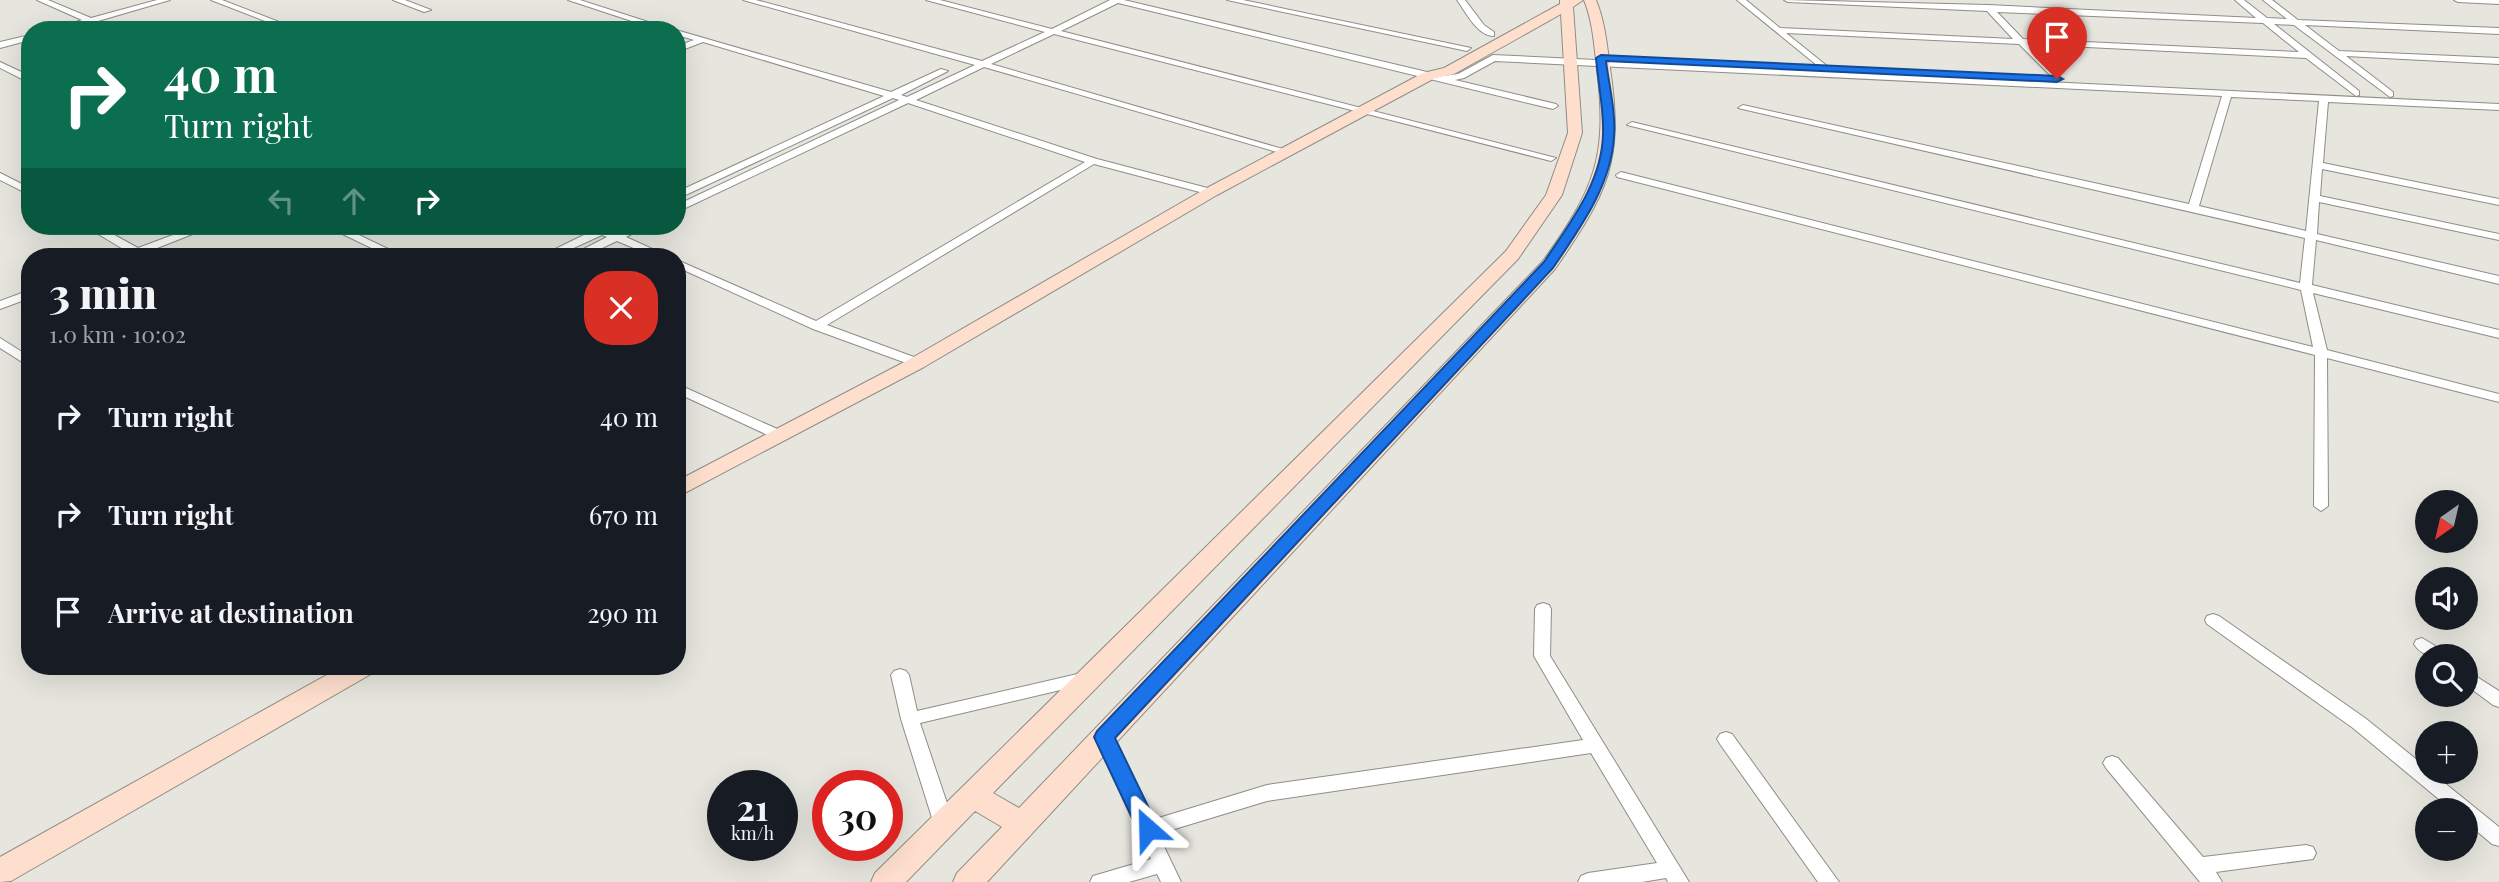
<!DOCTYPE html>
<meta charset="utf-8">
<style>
:root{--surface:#171b24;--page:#20242c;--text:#f1f3f6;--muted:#9ea1a6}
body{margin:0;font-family:"Playfair Display",serif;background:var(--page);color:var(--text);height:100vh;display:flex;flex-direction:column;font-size:26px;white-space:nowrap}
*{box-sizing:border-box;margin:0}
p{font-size:23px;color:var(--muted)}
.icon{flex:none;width:38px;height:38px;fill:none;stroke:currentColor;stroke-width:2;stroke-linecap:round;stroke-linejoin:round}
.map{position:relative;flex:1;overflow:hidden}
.side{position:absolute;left:21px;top:248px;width:665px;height:427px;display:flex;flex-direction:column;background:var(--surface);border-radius:28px;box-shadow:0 7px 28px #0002}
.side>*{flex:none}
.guide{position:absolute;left:21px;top:21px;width:665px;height:214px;border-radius:28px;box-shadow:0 7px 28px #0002;background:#0b6e4f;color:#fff;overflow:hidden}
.needle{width:46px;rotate:214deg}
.buttons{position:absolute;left:2415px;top:490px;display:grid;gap:14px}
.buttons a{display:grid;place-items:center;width:63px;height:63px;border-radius:50%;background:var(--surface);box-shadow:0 7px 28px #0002;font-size:35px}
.speed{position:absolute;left:707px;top:770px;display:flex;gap:14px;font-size:35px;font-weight:700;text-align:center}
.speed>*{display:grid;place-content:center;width:91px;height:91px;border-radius:50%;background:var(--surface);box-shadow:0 7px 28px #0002;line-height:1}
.speed small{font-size:18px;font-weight:400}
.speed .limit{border:10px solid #d22;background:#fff;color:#111}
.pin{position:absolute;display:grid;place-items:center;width:60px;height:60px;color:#fff;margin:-72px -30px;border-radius:50% 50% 50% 0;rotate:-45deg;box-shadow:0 0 7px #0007}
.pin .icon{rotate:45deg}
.me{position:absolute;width:77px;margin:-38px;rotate:335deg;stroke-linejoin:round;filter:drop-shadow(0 0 5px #0008)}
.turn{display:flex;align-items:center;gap:24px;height:147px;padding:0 28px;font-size:32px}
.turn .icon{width:91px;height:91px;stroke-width:2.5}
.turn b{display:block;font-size:49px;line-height:60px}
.lanes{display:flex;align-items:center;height:66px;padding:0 28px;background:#0003;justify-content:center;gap:35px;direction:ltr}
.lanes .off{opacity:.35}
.round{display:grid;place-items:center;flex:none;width:74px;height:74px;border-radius:28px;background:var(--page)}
.overview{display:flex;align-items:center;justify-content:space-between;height:119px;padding:0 28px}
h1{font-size:42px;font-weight:800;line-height:52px}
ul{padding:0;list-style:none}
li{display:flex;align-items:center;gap:21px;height:98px;padding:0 28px}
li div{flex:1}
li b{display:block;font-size:26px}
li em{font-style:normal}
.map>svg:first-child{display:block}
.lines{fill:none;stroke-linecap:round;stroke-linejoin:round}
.street-casing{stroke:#8f8d86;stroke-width:2}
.secondary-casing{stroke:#8f8d86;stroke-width:2}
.street{fill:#fff;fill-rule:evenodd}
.secondary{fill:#fedfcd;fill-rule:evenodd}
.route{fill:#1a73e8;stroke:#114b97;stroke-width:2}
</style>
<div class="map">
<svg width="2499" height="882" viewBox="0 0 2499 882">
<rect width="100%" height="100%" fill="#e7e6de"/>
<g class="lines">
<g class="street-casing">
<g id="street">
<path d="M37 0H48L91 18 157 0H170L98 21 116 30C105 30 94 24 87 24 75 25 65 30 52 30L82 20Z"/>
<path d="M211 0H222L300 30H288Z"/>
<path d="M393 0H405L431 10 424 12Z"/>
<path d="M568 0H580L673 30H659Z"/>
<path d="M743 0H756L982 61 1045 32 926 0H940L1052 29 1110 0H1124L1444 76 1458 74 1493 55 2499 104V110L2328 102 2323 163 2499 199V205L2322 169 2320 196 2499 234V240L2319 202 2317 234 2499 276V284L2316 240 2312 285 2499 330V338L2313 293 2327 350 2499 394V402L2327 358 2328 506 2321 511 2314 506 2315 355 1617 177 1616 175 1621 172 2313 347 2301 290 1627 125 1632 122 2300 283 2305 238 1738 108 1743 105 2189 204 2222 96 1495 61 1464 78 1455 80 1556 104 1558 106 1553 109 1118 3 1061 31 1556 158 1551 161 1054 34 991 64 1293 152 1284 154 984 67 916 100 1097 159 1215 190 1216 192 1211 195 1094 164 827 325 922 360 923 363 922 366 917 367 813 329 677 267V260L816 321 1085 162 908 103 677 212V205L899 100 893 98 677 199V192L884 96 703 42 677 52V46L694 40 677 35 676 30 891 92 941 69 948 71 901 95 907 97 975 65ZM2231 97 2319 101 2306 231 2199 206Z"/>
<path d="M1227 0H1243L1471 48 1467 51Z"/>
<path d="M1457 0H1465L1484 25 1494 32V36C1477 36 1466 12 1457 0Z"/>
<path d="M1737 0H1746L1780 28 2013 39 1987 11 1788 2 1784 0 1988 5 2256 18 2235 0H2244L2267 18 2287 19 2263 0H2272L2298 20 2499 28V34L2305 25 2339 51 2499 58V64L2346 56 2393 92V96L2390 97 2294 25 2274 24 2359 91V95L2356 96 2306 58 2029 44 2060 77 2062 79 2057 82 2019 44 1786 33 1827 66V70L1824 71ZM1997 12 2263 23 2299 52 2023 39Z"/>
<path d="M2454 0H2499V4L2458 2Z"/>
<path d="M30 35V40L0 48V42Z"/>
<path d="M0 62 30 76V83L0 68Z"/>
<path d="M0 173 30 188V195L0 180Z"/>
<path d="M85 226H98L138 248 197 226H213L147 252V257H118L128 252Z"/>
<path d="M326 226H340L405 257H390Z"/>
<path d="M585 226H605L617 233 633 226H646L626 237 670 257H655L617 241 583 257H568L607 237 602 235 554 257H539L592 231Z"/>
<path d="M30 290V298L0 309V301Z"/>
<path d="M0 338 30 357V367L0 348Z"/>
<path d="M677 384 784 432 786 435 779 439 774 438 677 393Z"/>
<path d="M1543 603 1549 605 1551 609 1550 656 1689 882H1668L1666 878 1642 882H1578L1581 876 1588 873 1657 863 1591 753 1267 801 1158 834 1181 882H1161L1157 874 1129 882H1090L1093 876 1151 859 1095 737 1098 732 1104 730 1110 732 1113 737 1152 820 1267 785 1583 740 1534 656 1535 609 1537 605Z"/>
<path d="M2213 614 2219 616 2365 718 2427 768V772H2431L2499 827V846L2492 844 2466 822V810H2452L2353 728 2207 624 2205 620 2207 616Z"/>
<path d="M2422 638 2445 652 2447 656C2433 656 2422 657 2414 644L2416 640Z"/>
<path d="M900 669 906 671 909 675 917 711 1086 672 1092 673 1095 678 1092 683 1086 684 920 723 954 824 951 830 944 832 937 830 934 824 901 719 891 675 894 671Z"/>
<path d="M2466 670 2499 691V707L2493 705 2466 685Z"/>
<path d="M1726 732 1732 734 1839 882H1818L1720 744 1717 739 1720 734Z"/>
<path d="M2112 756 2118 758 2203 857 2306 845 2313 847 2316 853 2313 859 2216 872 2222 882H2200L2106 768 2103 763 2106 758Z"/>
</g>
</g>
<g class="secondary-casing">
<g id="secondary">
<path d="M1560 0H1583L1573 7 1582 133 1562 195 1518 259 993 793 1019 808 1543 261C1594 189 1608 159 1597 69 1594 45 1593 22 1584 0H1596C1605 22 1607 45 1610 68 1624 162 1608 192 1555 269L987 882H953L957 873 1002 827 975 811 906 882H871L875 873 1506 251 1546 195 1568 133 1561 14 1454 74 1433 79 1217 195 924 367 677 497V481L910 359 1205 189 1423 73 1444 68 1560 4Z"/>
<path d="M341 667H375L371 674 11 881 0 882V857Z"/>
</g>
</g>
<use href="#street" class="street"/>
<use href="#secondary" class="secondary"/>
</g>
<path class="route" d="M1601 55 2057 76 2063 79 2057 82 1606 61C1609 85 1616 112 1614 137 1611 186 1580 228 1553 268L1115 738 1159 829 1155 835 1148 838 1140 835 1094 737 1097 731 1544 262C1569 224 1602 183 1603 134 1604 109 1598 83 1596 58Z"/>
</svg>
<div class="buttons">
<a><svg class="needle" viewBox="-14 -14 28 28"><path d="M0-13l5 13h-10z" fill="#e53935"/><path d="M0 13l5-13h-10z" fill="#9ea1a6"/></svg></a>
<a><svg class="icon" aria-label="sound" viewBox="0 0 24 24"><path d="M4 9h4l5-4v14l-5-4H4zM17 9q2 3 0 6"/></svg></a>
<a><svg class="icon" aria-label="search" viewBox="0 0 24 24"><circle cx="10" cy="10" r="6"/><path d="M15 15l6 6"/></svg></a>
<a>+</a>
<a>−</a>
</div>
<div class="speed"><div>21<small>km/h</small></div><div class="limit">30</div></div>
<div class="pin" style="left:2057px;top:79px;background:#d93025"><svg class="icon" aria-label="arrive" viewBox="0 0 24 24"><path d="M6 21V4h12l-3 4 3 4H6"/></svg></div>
<svg class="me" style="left:1148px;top:829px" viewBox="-20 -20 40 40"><path d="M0-17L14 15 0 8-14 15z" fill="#1a73e8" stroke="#fff" stroke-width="4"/></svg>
<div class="guide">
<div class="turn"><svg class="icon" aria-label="right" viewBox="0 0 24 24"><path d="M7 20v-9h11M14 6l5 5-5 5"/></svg><div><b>40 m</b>Turn right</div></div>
<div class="lanes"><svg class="icon off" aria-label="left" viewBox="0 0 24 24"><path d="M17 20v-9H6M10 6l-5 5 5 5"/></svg><svg class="icon off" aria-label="ahead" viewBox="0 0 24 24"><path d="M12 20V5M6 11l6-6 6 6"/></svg><svg class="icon" aria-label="right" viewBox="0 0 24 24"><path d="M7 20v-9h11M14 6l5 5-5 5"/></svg></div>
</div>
<section class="side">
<div class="overview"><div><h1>3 min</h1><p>1.0 km · 10:02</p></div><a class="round" style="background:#d93025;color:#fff"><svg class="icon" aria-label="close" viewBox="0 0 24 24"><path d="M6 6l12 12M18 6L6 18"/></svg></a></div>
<ul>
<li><svg class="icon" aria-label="right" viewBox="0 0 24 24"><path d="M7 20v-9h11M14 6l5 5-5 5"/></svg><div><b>Turn right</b></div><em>40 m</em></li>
<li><svg class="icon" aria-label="right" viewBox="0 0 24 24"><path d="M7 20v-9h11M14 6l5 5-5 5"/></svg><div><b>Turn right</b></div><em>670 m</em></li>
<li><svg class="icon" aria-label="arrive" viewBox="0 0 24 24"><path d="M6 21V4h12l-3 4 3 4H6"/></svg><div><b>Arrive at destination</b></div><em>290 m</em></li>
</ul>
</section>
</div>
